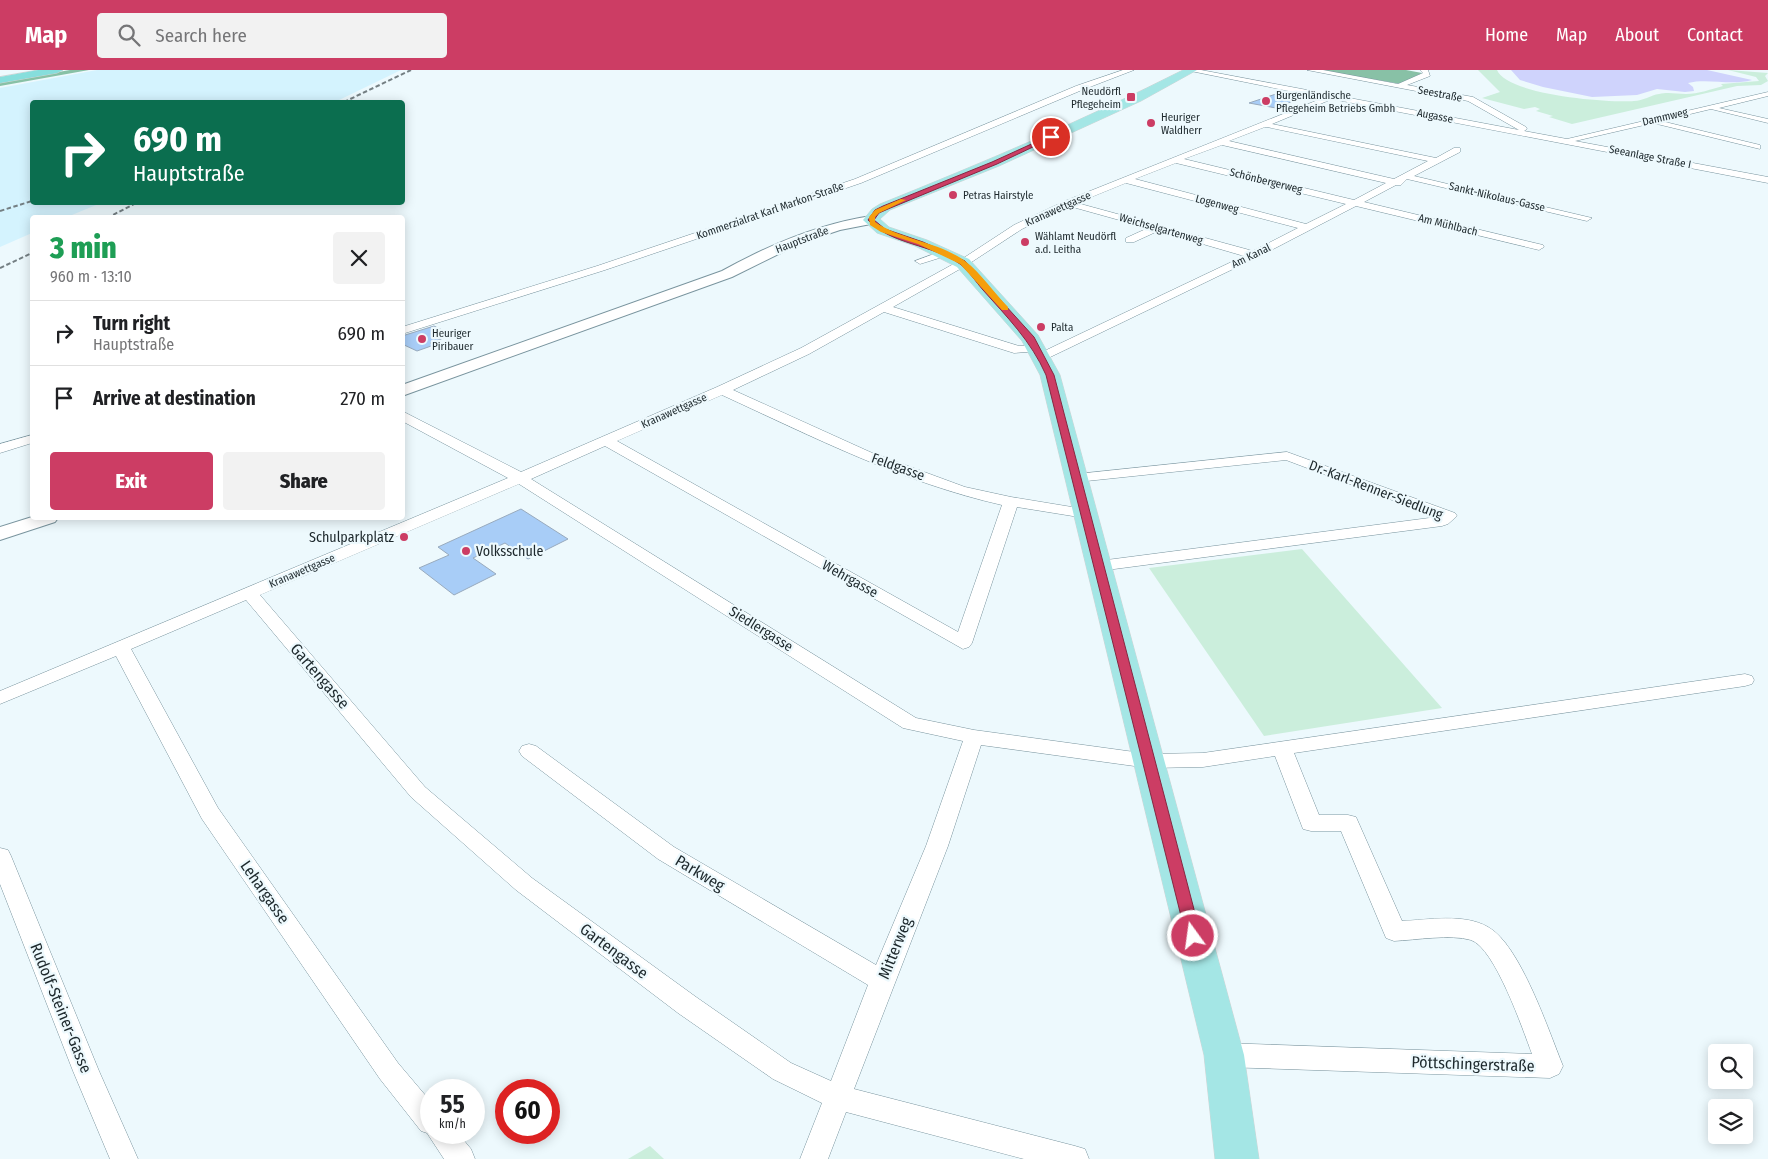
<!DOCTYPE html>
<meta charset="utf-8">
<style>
:root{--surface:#fff;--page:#f2f2f2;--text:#202124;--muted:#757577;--line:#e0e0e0;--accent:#cc3d64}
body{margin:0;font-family:"Fira Sans Condensed",sans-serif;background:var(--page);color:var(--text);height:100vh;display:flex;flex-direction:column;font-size:19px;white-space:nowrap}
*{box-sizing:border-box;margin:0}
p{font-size:16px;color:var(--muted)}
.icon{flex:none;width:28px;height:28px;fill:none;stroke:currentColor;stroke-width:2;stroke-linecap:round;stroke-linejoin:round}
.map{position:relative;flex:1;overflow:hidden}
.details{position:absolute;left:30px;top:145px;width:375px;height:305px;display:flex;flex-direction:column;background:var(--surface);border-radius:5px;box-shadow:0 2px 12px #0003}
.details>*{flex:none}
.hud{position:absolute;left:30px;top:30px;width:375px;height:105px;border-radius:5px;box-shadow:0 2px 12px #0003;background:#0b6e4f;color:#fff;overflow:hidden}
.controls{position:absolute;left:1708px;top:974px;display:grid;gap:10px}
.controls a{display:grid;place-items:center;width:45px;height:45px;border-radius:5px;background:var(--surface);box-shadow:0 2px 12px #0003;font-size:25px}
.speed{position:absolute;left:420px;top:1009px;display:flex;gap:10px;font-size:25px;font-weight:700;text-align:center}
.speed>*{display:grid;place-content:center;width:65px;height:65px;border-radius:50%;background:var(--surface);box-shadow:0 2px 12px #0003;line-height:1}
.speed small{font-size:12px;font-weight:400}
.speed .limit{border:8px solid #d22;background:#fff;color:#111}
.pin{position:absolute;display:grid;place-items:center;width:42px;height:42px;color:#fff;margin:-21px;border:2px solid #fff;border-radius:50%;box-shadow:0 1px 5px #0007}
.me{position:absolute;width:55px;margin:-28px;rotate:346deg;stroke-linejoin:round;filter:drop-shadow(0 0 4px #0008)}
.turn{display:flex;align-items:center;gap:18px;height:105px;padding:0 20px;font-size:22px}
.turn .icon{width:65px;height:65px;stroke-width:2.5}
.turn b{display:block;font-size:35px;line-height:42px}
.round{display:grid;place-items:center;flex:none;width:52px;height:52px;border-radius:5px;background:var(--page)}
.overview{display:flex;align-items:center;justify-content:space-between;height:85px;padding:0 20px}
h1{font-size:30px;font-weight:800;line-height:38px;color:#1e9e55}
.action{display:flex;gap:10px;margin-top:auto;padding:10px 20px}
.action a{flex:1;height:58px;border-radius:5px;background:var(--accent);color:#fff;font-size:20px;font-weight:800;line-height:58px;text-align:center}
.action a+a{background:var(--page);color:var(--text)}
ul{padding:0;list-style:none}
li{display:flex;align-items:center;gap:15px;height:65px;padding:0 20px;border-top:1px solid var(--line)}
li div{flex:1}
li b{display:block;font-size:19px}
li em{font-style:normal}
header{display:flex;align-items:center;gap:30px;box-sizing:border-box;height:70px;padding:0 25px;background:var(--accent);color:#fff}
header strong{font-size:24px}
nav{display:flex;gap:28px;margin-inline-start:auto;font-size:18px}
.search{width:350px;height:45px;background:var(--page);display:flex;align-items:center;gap:12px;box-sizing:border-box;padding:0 18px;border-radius:5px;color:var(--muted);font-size:19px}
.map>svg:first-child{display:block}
.built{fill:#d4f3fe}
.green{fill:#cbeedc}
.forest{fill:#88c1a6}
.water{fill:#cfd3fc}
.building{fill:#a8cdf7;stroke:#98aabd}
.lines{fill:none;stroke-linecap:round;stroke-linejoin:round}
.minor-casing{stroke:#79949e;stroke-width:1}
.tertiary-casing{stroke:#79949e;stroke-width:2}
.primary-casing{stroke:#d2d4d5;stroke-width:1}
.trunk-casing{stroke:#d2d4d5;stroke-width:1}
.minor{fill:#fff;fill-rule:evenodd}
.tertiary{fill:#fff;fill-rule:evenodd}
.primary{fill:#a4e6e5;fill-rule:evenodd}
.trunk{fill:#86dedc;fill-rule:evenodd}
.rail{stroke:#747f83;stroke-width:2;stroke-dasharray:4.5 2.5;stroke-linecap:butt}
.route{fill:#cc3d64;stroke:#852841}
.slow{fill:#f59e0b}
.poi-dot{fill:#cc3d64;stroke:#edf9fd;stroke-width:2}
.labels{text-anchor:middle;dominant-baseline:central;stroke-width:4.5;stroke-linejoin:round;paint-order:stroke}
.far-poi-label{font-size:11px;fill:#1d282c;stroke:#edf9fd;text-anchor:start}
.far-street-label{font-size:11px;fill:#1d282c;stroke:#edf9fd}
.street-label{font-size:14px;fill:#1d282c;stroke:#edf9fd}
.poi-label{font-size:14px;fill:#1d282c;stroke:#edf9fd;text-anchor:end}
.near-street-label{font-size:16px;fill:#1d282c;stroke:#edf9fd}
</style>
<header>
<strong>Map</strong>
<div class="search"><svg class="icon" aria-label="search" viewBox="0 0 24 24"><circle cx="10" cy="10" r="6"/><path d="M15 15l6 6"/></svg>Search here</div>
<nav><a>Home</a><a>Map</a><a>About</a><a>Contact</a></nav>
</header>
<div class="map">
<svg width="1768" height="1089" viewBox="0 0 1768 1089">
<rect width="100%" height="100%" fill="#edf9fd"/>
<path class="built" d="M97 0H401L335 32H32V132L101 133 67 147 32 148V163L0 177V18Z"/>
<g class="green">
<path d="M1478 0H1497C1507 25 1608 33 1634 31 1643 31 1651 25 1659 24 1669 22 1676 24 1686 24 1698 24 1712 19 1723 16L1721 14 1759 11 1756 7 1728 0 1768 3 1765 6 1768 11 1761 15 1737 16 1572 54 1549 47 1553 46 1536 41 1540 39 1535 37 1524 39 1482 28 1500 22Z"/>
<path d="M1302 479 1442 638 1264 666 1149 498Z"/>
<path d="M650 1076 664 1089H628Z"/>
</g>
<g class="forest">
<path d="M70 0H89L0 16V12Z"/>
<path d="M1318 0H1406L1422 3 1401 14Z"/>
</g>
<path class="water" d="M1511 0H1707L1752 10C1731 16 1708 8 1688 13L1693 17 1694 21 1685 22 1657 19 1637 25 1592 27 1543 17 1520 10Z"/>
<g class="building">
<path d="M1282 22 1305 26 1276 38 1249 33Z"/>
<path d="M434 256 452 265 430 273 434 275 417 281 402 274V266Z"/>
<path d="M521 439 568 469 528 489 505 473 473 488 496 504 454 525 419 498 449 485 438 477Z"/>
</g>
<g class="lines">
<g class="minor-casing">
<g id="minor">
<path d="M1123 0H1134L1082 20 861 113 605 200 402 264V257L597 196 855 109 1076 16Z"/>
<path d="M1186 0H1201L1519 60 1468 31 1307 0H1323L1398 14 1423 3 1420 0H1428L1430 6 1407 15 1473 27 1526 57 1527 59 1524 61 1567 69 1768 22V26L1719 38 1768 49V53L1711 39 1661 51 1760 75V79L1653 53 1575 71 1768 107V113L1332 29 1272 54 1436 88 1454 78H1460V82L1414 106 1592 148 1587 151 1407 109 1401 115H1396L1364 132 1543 175 1544 177 1539 180 1356 136 1258 187 1042 291 1038 290 1036 287 1038 284 1244 186 1158 161 1134 172H1126V168L1148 158 1069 136 1022 159 967 195 893 237 1019 276 1041 275 1043 278 1041 281 1014 283 884 242 809 284 733 320 870 382 965 417 1011 427 1090 440 1093 443 1085 448 1017 437 972 573 969 577 963 579 605 376 531 409 916 648 974 660 1149 684 1203 683 1745 604 1752 606 1754 610 1752 614 1745 616 1294 683 1319 745H1348L1356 747 1402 851C1428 850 1464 843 1488 857 1520 874 1549 962 1563 996L1559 1004 1550 1008 1224 997 1215 993 1211 985 1215 977 1224 973 1532 984C1523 960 1495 878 1471 870 1450 864 1416 870 1394 871L1386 868 1341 761H1311L1303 759 1275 686 1203 697 1149 698 981 675 948 776 854 1019 1075 1076 1085 1079 1089 1089H1024L846 1042 828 1089H800L822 1033 773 1009 678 943 516 820 411 727 246 530 131 579 218 738 398 993 431 1032V1062H457L471 1079 475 1089H444L427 1063 421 1061 380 1009 202 749 116 586 0 634V621L508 408 402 351V341L521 402 717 317 801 278 959 191 1014 155 1065 131 1323 28ZM1265 57H1267L1428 91 1394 109 1229 71ZM1222 75 1386 113 1354 130 1184 89ZM1176 93 1346 134 1306 154 1135 109ZM1126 113 1298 158 1253 181 1077 133ZM722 325C813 367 904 413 1002 435L958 562 617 371ZM519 414 903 658 963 671 926 776 876 895 674 777 536 676 529 674 522 676 519 681 522 686 658 789 868 915 831 1011 791 993 696 927 532 808 425 717 260 525Z"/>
<path d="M945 180 950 183 949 185 920 194 915 191Z"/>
<path d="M32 365V373L0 383V374Z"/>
<path d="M1287 382 1455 443 1457 446 1448 454 1442 456 1099 501 1093 500 1091 496 1093 492 1099 491 1437 447 1286 390 1077 412 1070 408 1077 404Z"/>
<path d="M0 778 8 780 11 786 99 1001 138 1089H110L73 1001 0 814Z"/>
</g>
</g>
<g class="tertiary-casing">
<g id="tertiary">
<path d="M871 146 876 147 877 150 876 153 840 160 801 173 732 207 402 326V315L722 201C769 175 818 154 871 146Z"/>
<path d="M32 447 58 448 55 452 0 470V457Z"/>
</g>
</g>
<g class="primary-casing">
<path id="primary" d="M1183 0H1197L1141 31 999 96 890 140 880 149 889 157 927 170 969 189 1038 265 1060 305 1244 985 1259 1089H1215L1204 985 1040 305 1022 271 957 197 915 176 877 163 863 150 872 139 880 134C982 93 1084 50 1183 0Z"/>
</g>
<g class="trunk-casing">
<path id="trunk" d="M38 0H63L57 3 0 13V7Z"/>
</g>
<use href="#minor" class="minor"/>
<use href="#tertiary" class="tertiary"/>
<use href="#primary" class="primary"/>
<use href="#trunk" class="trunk"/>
<g class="rail">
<path d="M344 32 411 0"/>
<path d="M0 141 32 131"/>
<path d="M107 148 138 132"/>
<path d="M0 198 32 183"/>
</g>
</g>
<path class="route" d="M1049 66 1054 67 997 94 888 139 879 143 874 150 885 159 923 172 965 191 1034 267 1054 305 1201 866 1199 870 1193 872 1188 870 1186 866 1046 305C1031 271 1007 247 983 220 976 212 968 200 960 194 932 174 891 175 868 150L875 140 883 136 992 92Z"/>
<path class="slow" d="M901 129 906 130 879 143 875 147V152C902 170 939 172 965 191 981 203 994 223 1008 237V240H1002L960 194 918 174 881 162 870 155 869 147 875 140Z"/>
<g class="poi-dot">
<rect x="1126" y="22" width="10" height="10" rx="2.5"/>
<circle cx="1266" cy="31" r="5"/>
<circle cx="1151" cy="53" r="5"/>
<circle cx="953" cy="125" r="5"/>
<circle cx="1025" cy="172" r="5"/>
<circle cx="1041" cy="257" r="5"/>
<circle cx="422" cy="269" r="5"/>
<circle cx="404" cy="467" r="5"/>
<circle cx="466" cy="481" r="5"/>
</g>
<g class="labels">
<g class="far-poi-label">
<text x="1121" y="21" text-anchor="end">Neudörfl<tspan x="1121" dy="13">Pflegeheim</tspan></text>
<text x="1276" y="25">Burgenländische<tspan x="1276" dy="13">Pflegeheim Betriebs Gmbh</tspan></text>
<text x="1161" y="47">Heuriger<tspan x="1161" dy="13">Waldherr</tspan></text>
<text x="963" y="125">Petras Hairstyle</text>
<text x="1035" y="166">Wählamt Neudörfl<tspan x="1035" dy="13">a.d. Leitha</tspan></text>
<text x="1051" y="257">Palta</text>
<text x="432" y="263">Heuriger<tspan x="432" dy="13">Piribauer</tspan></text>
</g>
<g class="far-street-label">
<text transform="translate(1440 24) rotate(11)">Seestraße</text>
<text transform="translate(1435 46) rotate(11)">Augasse</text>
<text transform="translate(1665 47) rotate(-13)">Dammweg</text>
<text transform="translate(1650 87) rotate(11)">Seeanlage Straße I</text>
<text transform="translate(1266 111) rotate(14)">Schönbergerweg</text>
<text transform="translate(1497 127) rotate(13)">Sankt-Nikolaus-Gasse</text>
<text transform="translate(1217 134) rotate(15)">Logenweg</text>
<text transform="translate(1058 139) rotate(-24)">Kranawettgasse</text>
<text transform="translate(770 141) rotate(-19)">Kommerzialrat Karl Markon-Straße</text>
<text transform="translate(1448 155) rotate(14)">Am Mühlbach</text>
<text transform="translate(1161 159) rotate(16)">Weichselgartenweg</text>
<text transform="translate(802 170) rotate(-21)">Hauptstraße</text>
<text transform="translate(1251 186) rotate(-26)">Am Kanal</text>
<text transform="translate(674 341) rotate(-24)">Kranawettgasse</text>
<text transform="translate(302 501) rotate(-23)">Kranawettgasse</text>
</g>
<g class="street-label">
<text transform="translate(898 397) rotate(20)">Feldgasse</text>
<text transform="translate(1376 420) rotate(21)">Dr.-Karl-Renner-Siedlung</text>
<text transform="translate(850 509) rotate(29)">Wehrgasse</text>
<text transform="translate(761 559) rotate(32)">Siedlergasse</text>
</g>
<g class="poi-label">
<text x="394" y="467">Schulparkplatz</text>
<text x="476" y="481" text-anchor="start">Volksschule</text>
</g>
<g class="near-street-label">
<text transform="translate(320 606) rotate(49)">Gartengasse</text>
<text transform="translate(700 803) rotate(31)">Parkweg</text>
<text transform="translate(265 822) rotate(55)">Lehargasse</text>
<text transform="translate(895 878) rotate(-68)">Mitterweg</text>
<text transform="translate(614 881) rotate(37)">Gartengasse</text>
<text transform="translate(61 938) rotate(68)">Rudolf-Steiner-Gasse</text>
<text transform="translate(1473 994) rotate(2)">Pöttschingerstraße</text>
</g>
</g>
</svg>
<div class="controls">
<a><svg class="icon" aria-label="search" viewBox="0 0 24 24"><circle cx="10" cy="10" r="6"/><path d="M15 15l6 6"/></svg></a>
<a><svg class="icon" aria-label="layers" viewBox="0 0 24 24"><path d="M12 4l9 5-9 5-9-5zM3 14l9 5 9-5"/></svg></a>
</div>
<div class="speed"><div>55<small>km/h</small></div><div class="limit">60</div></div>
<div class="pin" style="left:1051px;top:67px;background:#d93025"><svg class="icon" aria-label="arrive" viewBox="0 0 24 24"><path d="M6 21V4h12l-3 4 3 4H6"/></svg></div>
<svg class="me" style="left:1193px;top:866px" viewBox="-20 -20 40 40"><circle r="17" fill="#cc3d64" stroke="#fff" stroke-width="3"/><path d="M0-11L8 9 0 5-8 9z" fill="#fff"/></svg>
<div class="hud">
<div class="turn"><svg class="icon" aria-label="right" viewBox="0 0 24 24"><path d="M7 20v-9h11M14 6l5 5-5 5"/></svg><div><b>690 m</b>Hauptstraße</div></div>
</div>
<section class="details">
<div class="overview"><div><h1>3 min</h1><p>960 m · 13:10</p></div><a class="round"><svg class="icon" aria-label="close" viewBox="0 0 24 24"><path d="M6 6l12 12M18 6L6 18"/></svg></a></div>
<ul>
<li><svg class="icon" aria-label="right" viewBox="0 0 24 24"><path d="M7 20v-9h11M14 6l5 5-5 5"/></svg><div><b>Turn right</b><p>Hauptstraße</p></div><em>690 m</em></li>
<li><svg class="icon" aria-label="arrive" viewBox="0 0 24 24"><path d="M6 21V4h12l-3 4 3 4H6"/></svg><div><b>Arrive at destination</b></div><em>270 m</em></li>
</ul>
<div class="action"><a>Exit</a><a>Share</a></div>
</section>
</div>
